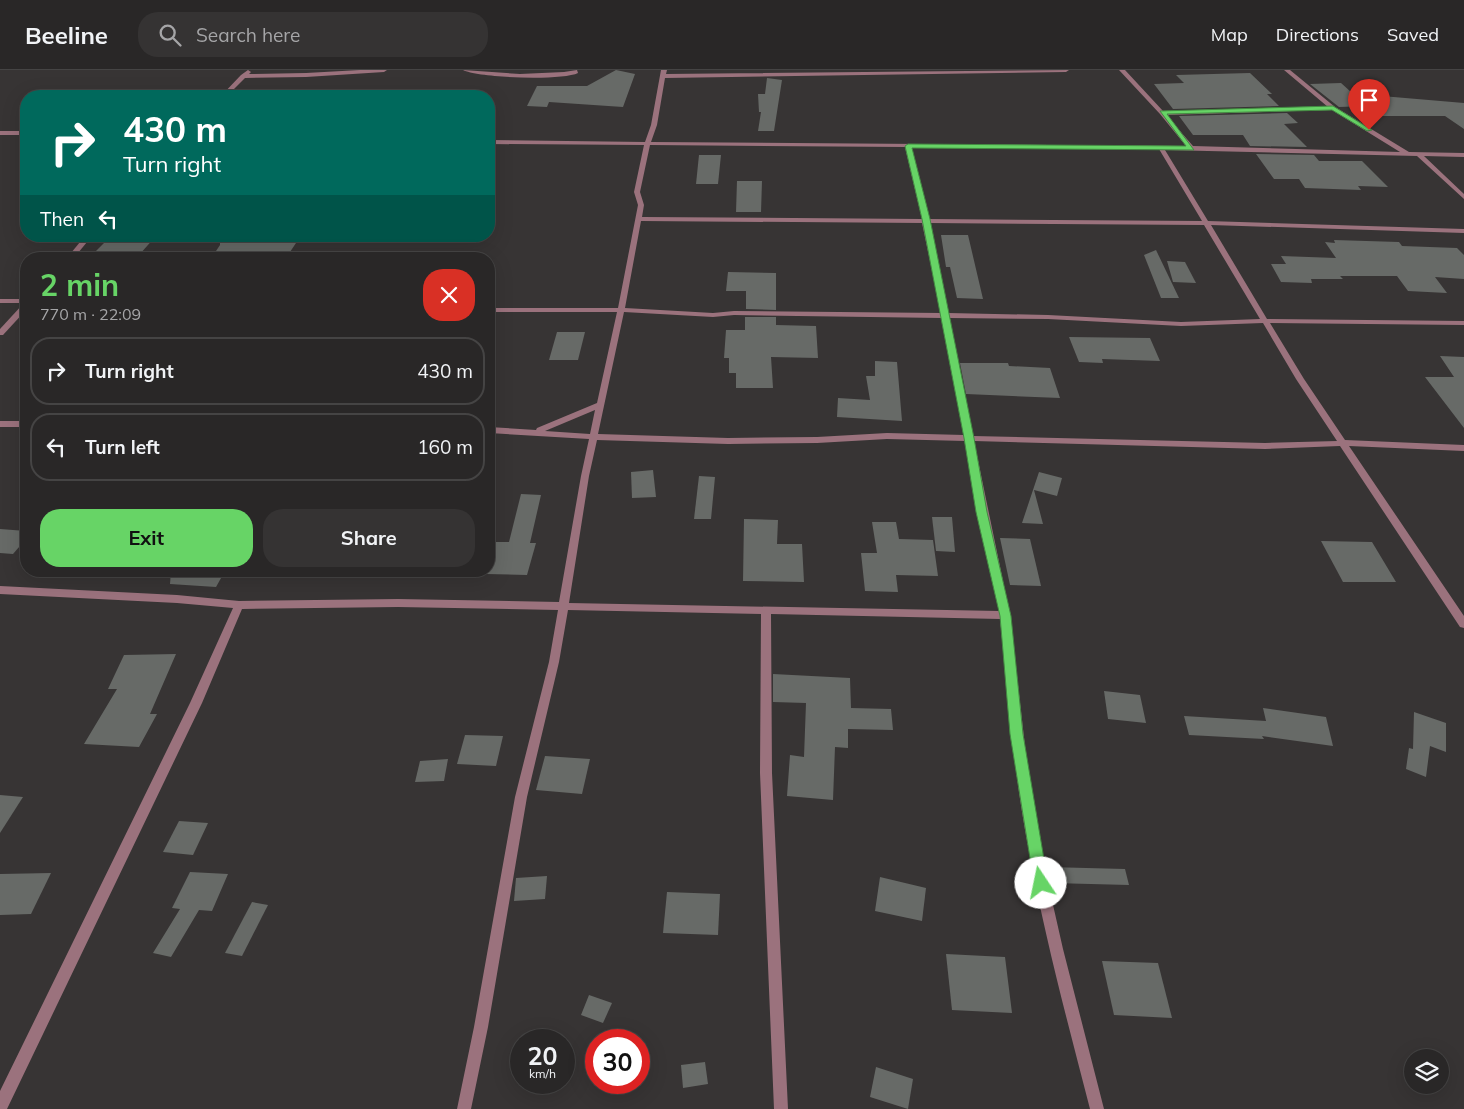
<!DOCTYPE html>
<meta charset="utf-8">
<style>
:root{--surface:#292727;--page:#353333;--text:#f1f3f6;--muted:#a5a5a7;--line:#454444;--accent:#67d466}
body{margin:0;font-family:Mulish,sans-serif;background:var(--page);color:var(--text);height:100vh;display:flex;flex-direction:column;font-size:19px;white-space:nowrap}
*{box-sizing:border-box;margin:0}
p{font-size:16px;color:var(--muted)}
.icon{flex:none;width:28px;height:28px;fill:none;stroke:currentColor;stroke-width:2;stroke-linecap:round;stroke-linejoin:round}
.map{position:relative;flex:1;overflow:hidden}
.sheet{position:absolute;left:20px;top:182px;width:475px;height:325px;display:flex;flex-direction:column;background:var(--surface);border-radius:20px;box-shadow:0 5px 20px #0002,0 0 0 1px var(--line)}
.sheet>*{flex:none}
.guide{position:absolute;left:20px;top:20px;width:475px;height:152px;border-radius:20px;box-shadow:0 5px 20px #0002,0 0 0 1px var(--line);background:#00695c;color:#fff;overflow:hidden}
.tools{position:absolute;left:1404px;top:979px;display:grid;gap:10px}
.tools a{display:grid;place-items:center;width:45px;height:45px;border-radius:50%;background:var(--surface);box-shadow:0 5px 20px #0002,0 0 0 1px var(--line);font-size:25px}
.speed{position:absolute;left:510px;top:959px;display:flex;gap:10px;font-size:25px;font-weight:700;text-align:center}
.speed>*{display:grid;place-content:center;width:65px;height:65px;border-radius:50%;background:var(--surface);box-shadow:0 5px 20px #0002,0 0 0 1px var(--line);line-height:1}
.speed small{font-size:12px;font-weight:400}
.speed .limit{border:8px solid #d22;background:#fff;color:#111}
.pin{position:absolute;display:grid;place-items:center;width:42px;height:42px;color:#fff;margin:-51px -21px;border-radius:50% 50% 50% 0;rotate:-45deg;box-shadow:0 0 5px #0007}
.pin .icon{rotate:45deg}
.me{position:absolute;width:55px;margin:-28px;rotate:349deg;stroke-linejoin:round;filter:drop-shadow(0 0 4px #0008)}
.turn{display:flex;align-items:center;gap:18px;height:105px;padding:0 20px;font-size:22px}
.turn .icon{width:65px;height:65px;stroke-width:2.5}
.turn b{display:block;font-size:35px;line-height:42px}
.then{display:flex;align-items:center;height:48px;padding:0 20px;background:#0003;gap:10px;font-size:19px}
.round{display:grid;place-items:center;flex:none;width:52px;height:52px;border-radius:20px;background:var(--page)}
.overview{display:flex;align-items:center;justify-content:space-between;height:85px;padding:0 20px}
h1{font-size:30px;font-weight:700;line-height:38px;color:var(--accent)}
.action{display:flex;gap:10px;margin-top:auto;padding:10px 20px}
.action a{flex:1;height:58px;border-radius:20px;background:var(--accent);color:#111;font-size:20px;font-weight:700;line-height:58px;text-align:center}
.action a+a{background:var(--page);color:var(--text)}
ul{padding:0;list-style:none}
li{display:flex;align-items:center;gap:15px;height:68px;margin:0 10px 8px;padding:0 10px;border:2px solid var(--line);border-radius:20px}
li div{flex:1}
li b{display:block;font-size:19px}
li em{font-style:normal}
header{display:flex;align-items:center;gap:30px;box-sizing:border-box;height:70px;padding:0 25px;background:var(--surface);border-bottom:1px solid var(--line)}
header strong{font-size:24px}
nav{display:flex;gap:28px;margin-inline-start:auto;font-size:18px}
.search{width:350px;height:45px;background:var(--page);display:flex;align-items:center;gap:12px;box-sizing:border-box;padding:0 18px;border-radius:20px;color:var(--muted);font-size:19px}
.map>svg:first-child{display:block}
.building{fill:#676a67}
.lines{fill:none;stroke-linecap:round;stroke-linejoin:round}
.lane{fill:#9b727d;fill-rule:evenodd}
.street{fill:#9b727d;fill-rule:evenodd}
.route{fill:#67d466;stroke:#438a42}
</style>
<header>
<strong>Beeline</strong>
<div class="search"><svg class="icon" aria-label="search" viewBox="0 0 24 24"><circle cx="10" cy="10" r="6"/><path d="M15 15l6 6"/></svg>Search here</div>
<nav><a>Map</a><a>Directions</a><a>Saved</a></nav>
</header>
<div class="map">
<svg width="1464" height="1039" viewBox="0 0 1464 1039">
<rect width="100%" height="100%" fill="#373434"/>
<g class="building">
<path d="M616 0 635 4 623 37 549 32 547 37 527 36 537 16H587Z"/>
<path d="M1250 3 1272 24H1267L1279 36 1173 39 1154 14 1184 13 1176 5Z"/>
<path d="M767 8 782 10 774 61H758L761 42H759L758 24H765Z"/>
<path d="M1341 13 1351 22 1364 21 1370 25 1464 33V59L1445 46H1381L1368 36 1339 37 1310 14Z"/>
<path d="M1287 43 1298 53 1284 54 1307 77 1250 76 1243 65H1193L1179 46Z"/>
<path d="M1256 84 1314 85 1319 91H1362L1388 117 1358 116 1361 120 1305 118 1299 109H1274Z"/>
<path d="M699 85H721L718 114H696Z"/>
<path d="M737 111H762L761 142H736Z"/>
<path d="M941 165H968L983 229 957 228 950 197H946Z"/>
<path d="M132 166H156L139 185H115L112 189H88L110 167 130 168Z"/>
<path d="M220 166H263L300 167 290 182 243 181 241 184H214L220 175Z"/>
<path d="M1334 170 1399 172 1402 176 1457 178 1464 185V209L1435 207 1447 223 1408 221 1397 206H1340L1343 209H1311L1312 213 1281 212 1271 194H1286L1281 186 1336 188 1325 172 1335 173Z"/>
<path d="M1156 180 1179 228H1161L1144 185Z"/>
<path d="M1167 191 1185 192 1196 213 1173 212Z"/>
<path d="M728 202 776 203V240L746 239V221H726Z"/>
<path d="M745 247H776V255L816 256 818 288 771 287 773 318H736V303H729V288H724L726 260H745Z"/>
<path d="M557 262H585L578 290H549Z"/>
<path d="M1069 267 1150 268 1160 291 1102 289 1103 293 1079 292Z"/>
<path d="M1440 286 1464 287V358L1425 307H1454Z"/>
<path d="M875 291 897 292 902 351 837 347 838 328 870 330 866 306H875Z"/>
<path d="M960 293H1008L1009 296 1050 298 1060 328 966 324Z"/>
<path d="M653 400 656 427 632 428 631 402Z"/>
<path d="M1039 402 1062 408 1057 426 1034 420 1043 454 1022 453Z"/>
<path d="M699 406 715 407 711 449H694Z"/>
<path d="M521 424 541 425 530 473H536L527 505 486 504 496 472H509Z"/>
<path d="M932 447H952L955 482 936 481Z"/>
<path d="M744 449 778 450 777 474H802L804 512 743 511Z"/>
<path d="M872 452H896L899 469 933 470 938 506 896 505 898 522 865 521 861 483H877Z"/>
<path d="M0 459 26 461V469L13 484 0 483Z"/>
<path d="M1000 468 1030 469 1041 516 1010 515Z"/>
<path d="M1321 471 1372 472 1396 512H1343Z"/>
<path d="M171 501H225L216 517 170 514Z"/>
<path d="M176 584 150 644H157L139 677 84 674 117 619H108L124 585Z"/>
<path d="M773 604 850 608 851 638 891 639 893 660 848 659V678L835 677 833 730 787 726 790 685 804 687 806 633 773 632Z"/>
<path d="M1104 621 1140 625 1146 653 1108 649Z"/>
<path d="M1263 638 1326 647 1333 676 1262 666 1264 669 1189 665 1184 646 1266 651Z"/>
<path d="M1414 642 1446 653V682L1430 676 1426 707 1406 699 1409 678 1413 679Z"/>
<path d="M465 665 503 666 496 696 457 694Z"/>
<path d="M545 686 590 689 582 724 536 720Z"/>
<path d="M448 689 444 711 415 712 420 691Z"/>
<path d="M0 725 23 727 0 763Z"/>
<path d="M179 751 208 753 193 785 163 782Z"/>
<path d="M1048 797 1125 799 1129 815 1052 813Z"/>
<path d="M190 802 228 804 212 841 199 840 171 887 153 883 180 839 172 838Z"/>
<path d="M51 803 31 844 0 845V804Z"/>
<path d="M547 806 545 829 514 831 516 808Z"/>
<path d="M880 807 926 818 922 851 875 841Z"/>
<path d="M667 822 720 824 718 865 663 863Z"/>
<path d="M252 832 268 835 242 886 225 883Z"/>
<path d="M946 884 1005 887 1012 943 952 940Z"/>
<path d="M1102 891 1158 893 1172 948 1114 945Z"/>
<path d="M589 925 612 933 603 953 581 945Z"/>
<path d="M705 992 708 1014 683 1018 681 995Z"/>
<path d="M876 997 913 1009 908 1039 870 1027Z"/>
</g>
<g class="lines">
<path class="lane" d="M43 24H88L91 26H44Z"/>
<g class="street">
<path d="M360 0H387L384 2 306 7 245 8 227 26H221L241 5 248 0 251 2 249 4 306 3Z"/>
<path d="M463 0 520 4 564 2 577 0 578 3C562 11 479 8 463 0Z"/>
<path d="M661 0H667L666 4 1069 0 1066 2 665 8 657 55 651 72 1186 76 1160 44 1119 0H1125L1163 41 1328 37 1284 0H1290L1335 37 1409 82 1464 83V87L1424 86 1464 124V129L1417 86 1165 80 1208 151 1464 159V163L1211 155 1267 249 1464 251V255L1270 253 1304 309 1345 370 1464 375V381L1349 376 1464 546V558L1460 557 1340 376 1265 379 974 371 1010 545 1027 694 1041 782 1063 879 1104 1039H1090C1068 954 1045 868 1029 781 1014 705 1008 627 1000 549L771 544 772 703 788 1039H774L760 703 761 544 568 540 559 592 527 727 488 957 471 1039H457L474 957 515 727 549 592 558 540 398 537 242 539 202 633 7 1039H0V1021L190 633 233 538 177 533 0 524V516L177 525 239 531 398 529 559 532 581 406 589 369 489 363V357L536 360 537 358 597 333 617 242H489V238H618L638 135 634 122 644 75 489 74V70L645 72 651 55ZM1332 40 1400 82 1193 76 1166 45ZM650 75 905 77 922 149 642 147 644 135 640 122ZM911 77 1159 79 1202 151 928 149ZM641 151 922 153 941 243 734 241 713 243 625 238ZM929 153 1204 155 1260 249 1181 252 1048 245 948 243ZM624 242 713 247 734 245 942 248 964 365 887 363 817 367 728 368 598 364ZM949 248 1048 249 1181 256 1263 253 1296 309 1337 371 1265 373 973 366ZM595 340 590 364 545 361ZM887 369 965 371 999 541 569 533 589 406 597 370 728 374 817 373Z"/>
<rect x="0" y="61" width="26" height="4"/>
<path d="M85 166H92L73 189H66Z"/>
<rect x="0" y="229" width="26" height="4"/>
<path d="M23 234H26V240L3 265H0V259Z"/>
<rect x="0" y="351" width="26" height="6"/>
</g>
</g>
<path class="route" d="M1333 36 1372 60 1367 61 1332 40 1167 44 1194 80 912 78 930 149 974 368 987 442 1011 546 1023 664 1048 813 1046 818 1041 820 1036 818 1034 813 1010 664 1000 546 976 442 964 368 922 149 905 76 908 74 1186 76 1160 41Z"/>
</svg>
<div class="tools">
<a><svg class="icon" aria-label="layers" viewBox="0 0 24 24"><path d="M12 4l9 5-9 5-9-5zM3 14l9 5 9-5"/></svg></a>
</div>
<div class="speed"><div>20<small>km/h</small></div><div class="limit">30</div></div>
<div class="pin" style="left:1369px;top:60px;background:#d93025"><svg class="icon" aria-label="arrive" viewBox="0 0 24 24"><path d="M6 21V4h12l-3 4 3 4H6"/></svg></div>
<svg class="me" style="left:1041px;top:813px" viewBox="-20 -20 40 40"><circle r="19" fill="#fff"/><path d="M0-13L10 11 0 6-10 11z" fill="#67d466"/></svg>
<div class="guide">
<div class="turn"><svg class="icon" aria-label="right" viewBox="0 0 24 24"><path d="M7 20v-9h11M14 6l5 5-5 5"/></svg><div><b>430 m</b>Turn right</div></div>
<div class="then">Then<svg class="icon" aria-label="left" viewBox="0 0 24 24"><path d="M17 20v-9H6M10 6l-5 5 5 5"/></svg></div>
</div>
<section class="sheet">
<div class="overview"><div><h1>2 min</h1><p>770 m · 22:09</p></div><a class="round" style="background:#d93025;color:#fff"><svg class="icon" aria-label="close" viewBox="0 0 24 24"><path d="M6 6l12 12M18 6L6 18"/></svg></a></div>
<ul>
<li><svg class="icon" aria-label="right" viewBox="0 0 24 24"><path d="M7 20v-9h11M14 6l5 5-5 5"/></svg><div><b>Turn right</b></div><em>430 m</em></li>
<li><svg class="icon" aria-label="left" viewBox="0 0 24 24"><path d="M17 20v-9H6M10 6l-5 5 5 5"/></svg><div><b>Turn left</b></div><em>160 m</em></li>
</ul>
<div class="action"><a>Exit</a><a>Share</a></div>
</section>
</div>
